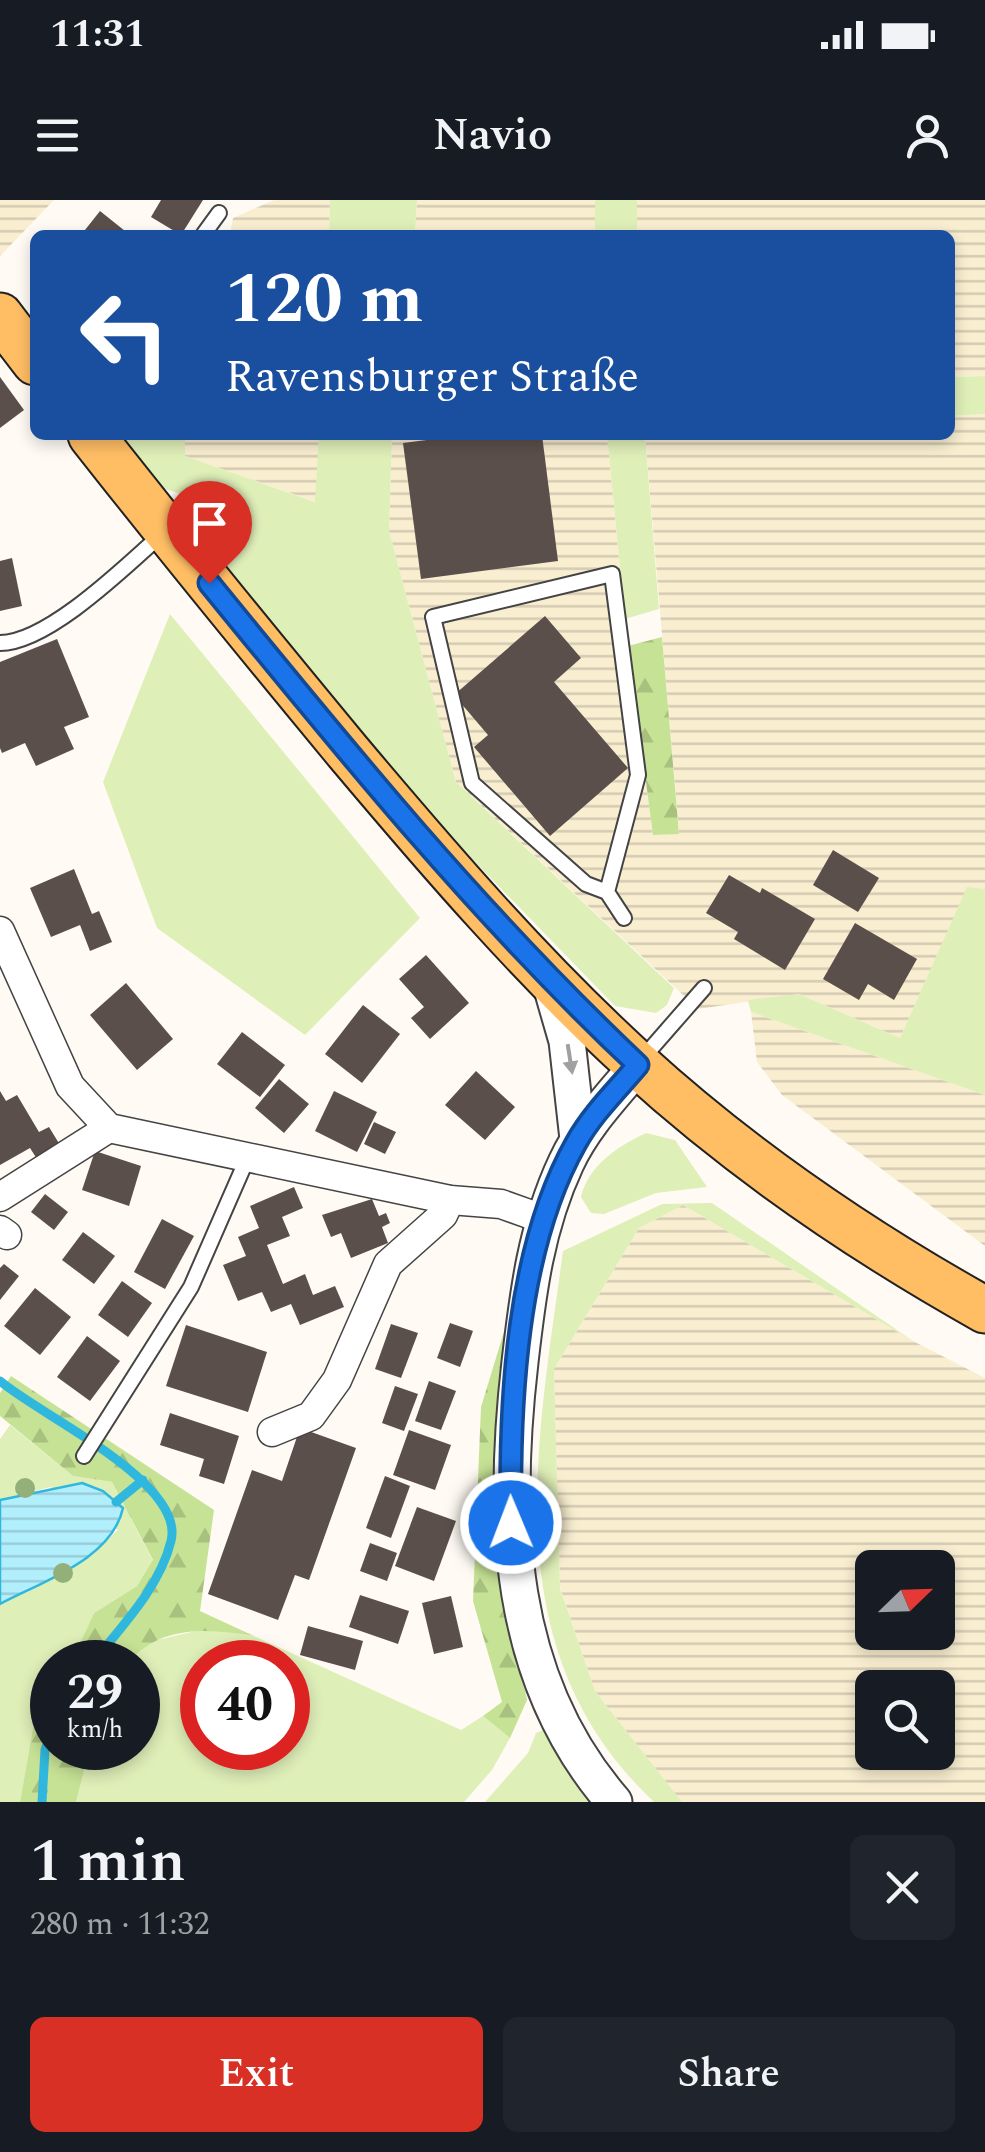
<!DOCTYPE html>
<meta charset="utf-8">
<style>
:root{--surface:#171b24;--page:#20242c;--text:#f1f3f6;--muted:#9ea1a6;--accent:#d93025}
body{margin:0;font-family:Spectral,serif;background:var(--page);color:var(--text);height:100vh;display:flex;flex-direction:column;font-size:38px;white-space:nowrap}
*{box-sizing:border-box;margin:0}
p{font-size:32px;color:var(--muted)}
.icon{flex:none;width:55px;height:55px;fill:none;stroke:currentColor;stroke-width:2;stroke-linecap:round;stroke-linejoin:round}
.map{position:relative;height:1602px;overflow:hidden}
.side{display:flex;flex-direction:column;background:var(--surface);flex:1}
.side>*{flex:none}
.top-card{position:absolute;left:30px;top:30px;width:925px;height:210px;border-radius:15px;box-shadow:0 5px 15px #0003;background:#1a4fa0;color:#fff;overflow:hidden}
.needle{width:65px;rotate:67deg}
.buttons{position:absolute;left:855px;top:1350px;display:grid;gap:20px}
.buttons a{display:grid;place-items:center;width:100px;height:100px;border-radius:15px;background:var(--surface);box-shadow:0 5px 15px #0003;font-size:50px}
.speed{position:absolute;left:30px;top:1440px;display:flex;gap:20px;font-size:50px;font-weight:700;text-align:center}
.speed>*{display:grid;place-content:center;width:130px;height:130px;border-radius:50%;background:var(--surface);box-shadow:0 5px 15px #0003;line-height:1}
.speed small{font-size:25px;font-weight:400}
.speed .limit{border:15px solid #d22;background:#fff;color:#111}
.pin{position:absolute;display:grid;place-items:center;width:85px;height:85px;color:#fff;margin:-102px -42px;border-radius:50% 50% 50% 0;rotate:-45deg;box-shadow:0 0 10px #0007}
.pin .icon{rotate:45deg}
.me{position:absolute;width:110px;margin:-55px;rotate:359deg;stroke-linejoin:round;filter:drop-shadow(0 0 8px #0008)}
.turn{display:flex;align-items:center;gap:35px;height:210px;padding:0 30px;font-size:45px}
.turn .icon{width:130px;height:130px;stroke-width:2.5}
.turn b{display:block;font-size:70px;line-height:85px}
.round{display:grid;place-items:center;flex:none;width:105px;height:105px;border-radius:15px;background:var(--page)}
.overview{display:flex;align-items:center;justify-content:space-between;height:170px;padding:0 30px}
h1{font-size:60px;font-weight:600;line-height:75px}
.cta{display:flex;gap:20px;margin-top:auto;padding:20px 30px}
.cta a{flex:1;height:115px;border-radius:15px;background:var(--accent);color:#fff;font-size:40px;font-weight:600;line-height:115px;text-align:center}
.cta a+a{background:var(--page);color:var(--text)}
.status{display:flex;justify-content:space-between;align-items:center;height:70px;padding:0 50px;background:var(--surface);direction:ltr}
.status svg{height:28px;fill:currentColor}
header{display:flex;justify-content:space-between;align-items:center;height:130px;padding:0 30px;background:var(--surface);font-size:45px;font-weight:600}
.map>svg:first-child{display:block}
.farmland{fill:url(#farmland-rules);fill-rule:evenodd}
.grass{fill:#dfefb8;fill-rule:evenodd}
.forest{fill:url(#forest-firs)}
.water{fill:url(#water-rules);stroke:#30b7dd;stroke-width:2.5}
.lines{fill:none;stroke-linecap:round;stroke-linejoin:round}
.stream{stroke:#30b7dd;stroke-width:9}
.building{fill:#5b4f4b}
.service-casing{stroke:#444;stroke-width:18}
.minor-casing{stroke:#444;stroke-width:31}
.tertiary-casing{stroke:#444;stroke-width:39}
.primary-casing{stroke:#222;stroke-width:49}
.service{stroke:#fff;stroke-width:14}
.minor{stroke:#fff;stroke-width:28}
.tertiary{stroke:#fff;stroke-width:35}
.primary{stroke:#ffbd64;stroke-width:45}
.tree{fill:#93b07a}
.oneway{fill:#a0a0a0}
.route-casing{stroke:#114b97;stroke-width:25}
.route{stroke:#1a73e8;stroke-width:18}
</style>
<div class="status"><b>11:31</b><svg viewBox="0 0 49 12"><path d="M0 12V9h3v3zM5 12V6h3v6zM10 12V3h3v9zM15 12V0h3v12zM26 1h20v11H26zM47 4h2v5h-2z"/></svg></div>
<header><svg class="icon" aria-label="menu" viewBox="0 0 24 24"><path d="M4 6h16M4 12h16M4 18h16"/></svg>Navio<svg class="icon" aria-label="person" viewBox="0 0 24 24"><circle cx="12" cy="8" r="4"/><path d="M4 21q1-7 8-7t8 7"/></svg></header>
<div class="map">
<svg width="985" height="1602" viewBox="0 0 985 1602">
<defs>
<pattern id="farmland-rules" width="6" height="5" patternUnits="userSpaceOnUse" patternTransform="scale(2.5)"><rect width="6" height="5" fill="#f9eed0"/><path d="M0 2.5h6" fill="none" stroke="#d4cbb2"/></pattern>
<pattern id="forest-firs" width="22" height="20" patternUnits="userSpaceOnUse" patternTransform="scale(2.5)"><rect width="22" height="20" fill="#c6e295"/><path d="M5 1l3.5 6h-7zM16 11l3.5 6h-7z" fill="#a9c17f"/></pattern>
<pattern id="water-rules" width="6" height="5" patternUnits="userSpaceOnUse" patternTransform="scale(2.5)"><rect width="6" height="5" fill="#b2effd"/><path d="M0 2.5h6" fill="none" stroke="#98ccd8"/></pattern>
</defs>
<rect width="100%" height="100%" fill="#fffbf4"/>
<g class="farmland">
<path d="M0 0H54L0 56Z"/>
<path d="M274 0H330L329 35H230L233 18Z"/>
<path d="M417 0H595V35H415Z"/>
<path d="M637 0H985V176L950 177V35H637Z"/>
<path d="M985 214V689L967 688 900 838 799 794 698 809 456 582 389 331 392 235H607L625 420 653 635 679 633 645 235H950V216Z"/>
<path d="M185 235H319L316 302 185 256Z"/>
<path d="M751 812 985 895V1046L782 895 757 862Z"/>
<path d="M683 1005 913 1141 985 1178V1602H682L595 1491 560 1387 554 1169 639 1028ZM872 1368H938V1432H872ZM872 1488H938V1552H872Z"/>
</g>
<g class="grass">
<path d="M330 0H417L415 35H329Z"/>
<rect x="595" y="0" width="42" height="35"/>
<path d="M985 176V214L950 216V177Z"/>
<path d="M120 235H185V256L315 302 319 235H392L389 331 456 582 674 788 667 805 656 813 615 806 445 631 193 334 190 317 211 314 208 301 164 289Z"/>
<path d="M607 235H645L659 409 625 419Z"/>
<path d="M170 414 420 718 305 835 157 728 103 582Z"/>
<path d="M967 687 985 689V895L751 812 748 800 799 794 900 838Z"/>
<path d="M646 933 675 940 707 987 656 993 604 1014 591 1013 581 997C588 966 618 946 646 933Z"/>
<path d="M712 1003 913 1141 683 1005 639 1028 554 1169 560 1388 595 1491 682 1602H654C493 1450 537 1246 563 1051L662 1004Z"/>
<path d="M10 1225 73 1276 112 1282 153 1361 137 1386 94 1413 76 1453 64 1462H52V1472L41 1482 20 1602H0V1404L87 1357 118 1330 50 1287 0 1300V1239Z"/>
<path d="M208 1428 254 1436 461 1530 483 1516 510 1538 492 1570 464 1602H76L90 1548H138V1462H129L145 1443ZM202 1462H288V1548H202Z"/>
<path d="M543 1530 597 1602H485L528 1553 536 1533Z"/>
</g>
<g class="forest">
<path d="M662 437 679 634 653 635 628 446Z"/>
<path d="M510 1112 493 1334 527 1500 510 1538 483 1516 502 1502 473 1401 481 1207Z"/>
<path d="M11 1176 214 1310 200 1411 254 1436C209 1428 160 1425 129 1462H64L76 1452 94 1413 137 1386 153 1360 112 1282 73 1276 0 1216V1193Z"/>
<path d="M52 1472V1548H90L76 1602H20L41 1482Z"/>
</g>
<path class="water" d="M82 1283 103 1291 123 1308C112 1359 43 1381 0 1404V1300Z"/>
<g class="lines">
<g class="stream">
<path d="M0 1181C39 1215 186 1282 171 1341 160 1387 121 1427 93 1462"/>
<path d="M116 1302 143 1280"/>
<path d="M42 1602 45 1550 52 1529"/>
</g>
</g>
<g class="building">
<path d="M161 0H203L181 35 151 17Z"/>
<path d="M100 11 130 35H81Z"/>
<path d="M0 177 24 210 0 228Z"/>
<path d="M466 235H542L558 361 421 379 403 243Z"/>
<path d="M12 358 22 406 0 411V361Z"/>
<path d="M545 416 581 458 554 482 628 568 550 636 474 547 488 535 454 495Z"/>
<path d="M57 439 89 517 64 527 74 549 36 566 25 543 2 553 0 548V462Z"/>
<path d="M833 650 879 678 858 712 813 685Z"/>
<path d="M74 669 92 714 99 711 112 742 90 751 80 725 51 737 30 688Z"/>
<path d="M729 675 760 693 762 688 815 719 785 770 734 739 738 732 706 713Z"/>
<path d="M855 723 917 759 894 800 868 784 859 800 823 779Z"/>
<path d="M426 755 469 803 430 839 411 818 424 807 399 779Z"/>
<path d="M126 783 173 839 137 870 90 815Z"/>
<path d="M363 805 400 834 362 883 325 854Z"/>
<path d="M242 832 285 865 260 897 217 864Z"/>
<path d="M476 871 515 907 485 940 445 905Z"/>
<path d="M279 879 309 904 284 933 255 908Z"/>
<path d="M0 891 6 901 17 895 39 932 49 927 60 945 37 959 30 948 0 965Z"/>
<path d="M334 891 377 912 357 952 315 931Z"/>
<path d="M374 922 396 932 385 954 364 944Z"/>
<path d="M95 951 141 966 129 1006 82 990Z"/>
<path d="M294 987 303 1008 282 1017 290 1036 267 1045 283 1084 305 1074 313 1095 335 1086 344 1107 300 1125 291 1104 271 1112 262 1092 238 1101 223 1065 246 1056 238 1037 259 1028 250 1006Z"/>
<path d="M45 994 68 1012 54 1030 31 1012Z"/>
<path d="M372 999 379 1016 386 1013 390 1023 382 1027 388 1043 351 1058 341 1033 331 1037 322 1015Z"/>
<path d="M162 1019 194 1036 165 1089 134 1072Z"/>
<path d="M83 1032 115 1056 94 1084 62 1060Z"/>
<path d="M4 1064 19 1076 0 1100V1068Z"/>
<path d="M122 1081 152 1103 128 1137 98 1115Z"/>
<path d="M35 1088 71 1117 40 1155 4 1126Z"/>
<path d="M450 1123 473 1131 460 1167 437 1158Z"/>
<path d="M391 1124 418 1133 401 1178 375 1169Z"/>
<path d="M186 1125 267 1152 248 1212 166 1186Z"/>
<path d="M87 1136 120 1161 90 1201 57 1177Z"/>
<path d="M429 1181 456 1191 441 1230 415 1221Z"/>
<path d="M395 1186 418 1194 404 1231 382 1223Z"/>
<path d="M170 1213 239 1236 224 1284 199 1276 204 1259 160 1245Z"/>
<path d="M300 1228 356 1248 309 1380 295 1375 278 1420 208 1394 252 1270 282 1281Z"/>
<path d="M409 1230 451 1245 435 1290 393 1275Z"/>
<path d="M385 1276 410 1286 391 1338 366 1328Z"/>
<path d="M417 1307 456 1321 434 1381 395 1366Z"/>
<path d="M370 1343 397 1353 387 1381 360 1371Z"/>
<path d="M360 1395 409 1411 398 1444 349 1427Z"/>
<path d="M451 1396 463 1447 434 1454 422 1403Z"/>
<path d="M308 1426 363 1441 355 1470 300 1455Z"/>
</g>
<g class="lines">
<g class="service-casing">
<g id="service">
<path d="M203 35 219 13"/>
<path d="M0 443C48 443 126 366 162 334"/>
<path d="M607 692 586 684 472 583 433 417 612 374 638 575 607 692 624 718"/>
<path d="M641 860 704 788"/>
<path d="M84 1256 191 1087 247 959"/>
</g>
</g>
<g class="minor-casing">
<g id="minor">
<path d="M0 731 70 886 109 928 450 1000 501 1004 543 1019"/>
<path d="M0 997 109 928"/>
<path d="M0 1030 7 1035"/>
<path d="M272 1232 311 1216 337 1180 388 1064 443 1015 450 1000"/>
</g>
</g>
<g class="tertiary-casing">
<g id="tertiary">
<path d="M550 782 567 841 578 939"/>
<path d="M614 1602C506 1478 502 1317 520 1162 528 1092 536 1027 566 963 583 926 612 896 638 865"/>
</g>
</g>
<g class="primary-casing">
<g id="primary">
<path d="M0 116 35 162"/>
<path d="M91 235C175 342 261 447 348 552 439 660 531 767 635 862 741 959 860 1040 985 1110"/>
</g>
</g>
<use href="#service" class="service"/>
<use href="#minor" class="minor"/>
<use href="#tertiary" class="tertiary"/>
<use href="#primary" class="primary"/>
</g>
<g class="tree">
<circle cx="25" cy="1288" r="10"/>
<circle cx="63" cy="1373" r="10"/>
</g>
<defs><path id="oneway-solid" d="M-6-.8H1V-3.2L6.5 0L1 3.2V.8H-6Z" transform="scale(2.5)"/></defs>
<use class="oneway" href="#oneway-solid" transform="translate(570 859) rotate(81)"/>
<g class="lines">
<g class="route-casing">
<path id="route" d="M209 383C345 550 481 717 638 865 617 890 592 914 576 943 516 1049 509 1203 511 1323"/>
</g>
<use href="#route" class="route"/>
</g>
</svg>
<div class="buttons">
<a><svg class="needle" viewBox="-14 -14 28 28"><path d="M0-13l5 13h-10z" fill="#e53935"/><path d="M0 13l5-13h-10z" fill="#9ea1a6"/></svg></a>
<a><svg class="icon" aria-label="search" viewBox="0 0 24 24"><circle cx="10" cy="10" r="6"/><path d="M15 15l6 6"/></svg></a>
</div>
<div class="speed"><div>29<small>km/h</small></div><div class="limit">40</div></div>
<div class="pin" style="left:209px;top:383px;background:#d93025"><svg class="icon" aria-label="arrive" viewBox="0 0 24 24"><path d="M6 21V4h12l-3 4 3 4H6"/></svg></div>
<svg class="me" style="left:511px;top:1323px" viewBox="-20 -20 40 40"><circle r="17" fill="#1a73e8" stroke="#fff" stroke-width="3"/><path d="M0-11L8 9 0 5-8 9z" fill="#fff"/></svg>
<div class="top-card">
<div class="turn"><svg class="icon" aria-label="left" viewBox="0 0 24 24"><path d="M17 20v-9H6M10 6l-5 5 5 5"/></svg><div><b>120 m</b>Ravensburger Straße</div></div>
</div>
</div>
<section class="side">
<div class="overview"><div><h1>1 min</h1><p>280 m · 11:32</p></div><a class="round"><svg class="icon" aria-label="close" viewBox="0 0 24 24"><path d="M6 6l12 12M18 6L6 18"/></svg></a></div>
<div class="cta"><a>Exit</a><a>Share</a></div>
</section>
